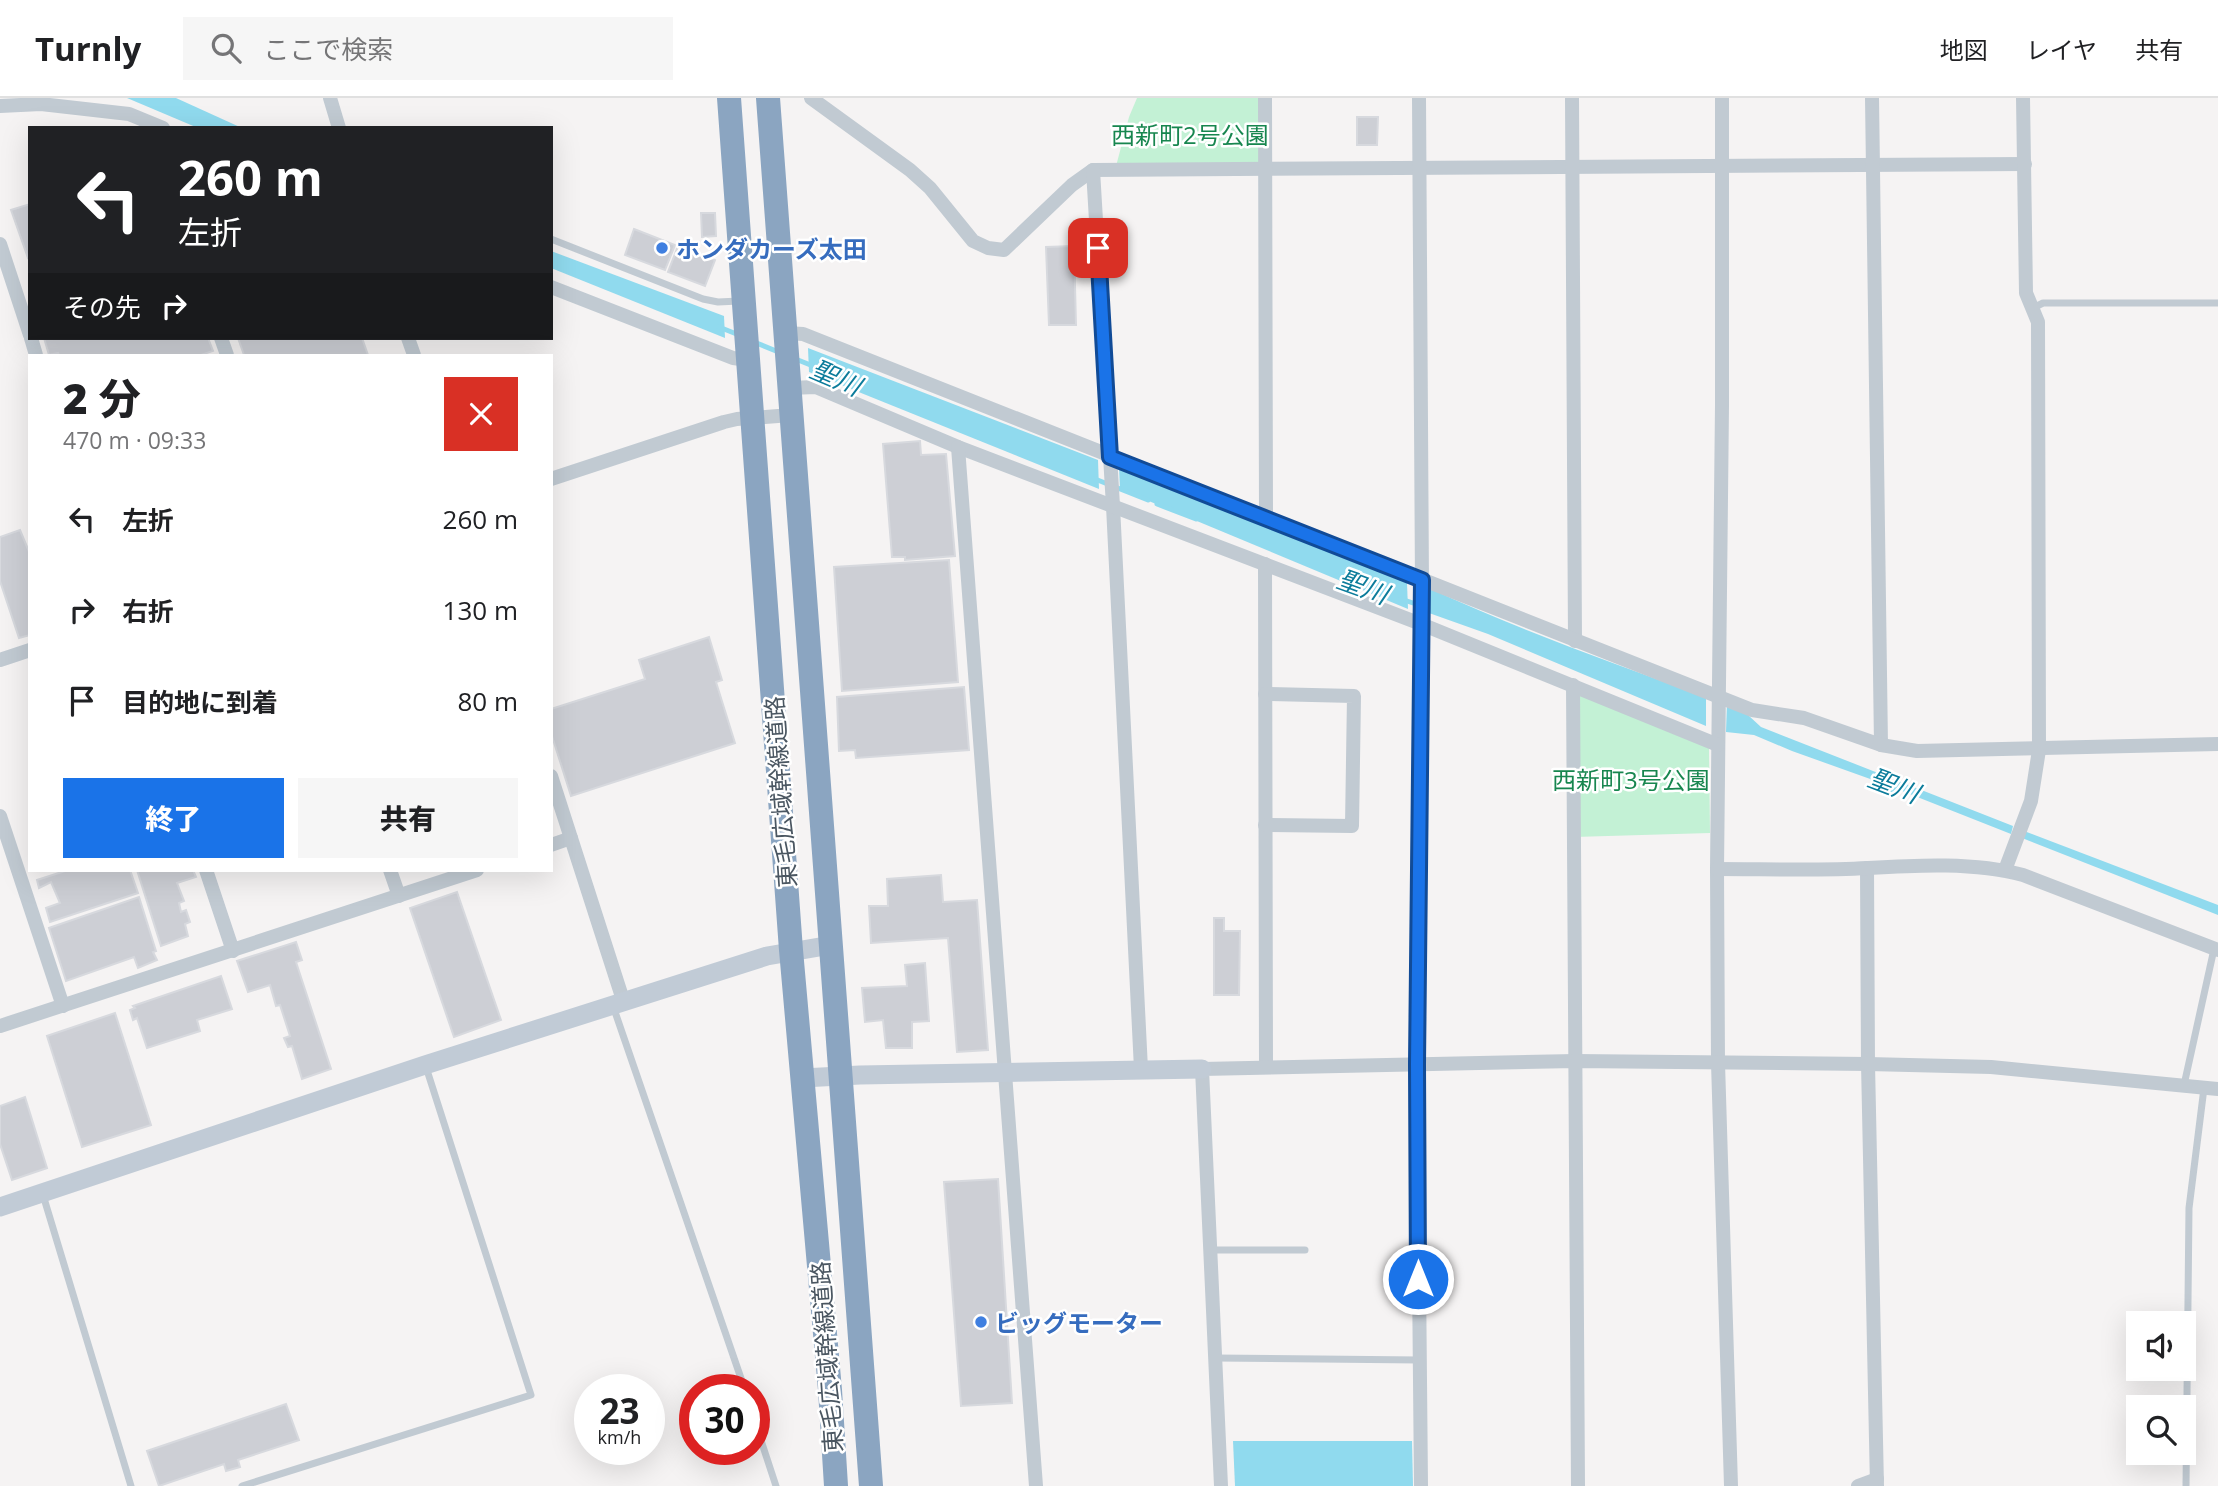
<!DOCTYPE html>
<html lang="ja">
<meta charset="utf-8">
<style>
:root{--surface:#fff;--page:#f6f6f6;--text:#202124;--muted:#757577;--line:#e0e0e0;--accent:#1a73e8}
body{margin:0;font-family:"Open Sans","Noto Sans JP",sans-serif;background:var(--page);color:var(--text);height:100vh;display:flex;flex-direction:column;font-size:26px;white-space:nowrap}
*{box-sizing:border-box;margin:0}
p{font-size:23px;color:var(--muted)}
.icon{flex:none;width:38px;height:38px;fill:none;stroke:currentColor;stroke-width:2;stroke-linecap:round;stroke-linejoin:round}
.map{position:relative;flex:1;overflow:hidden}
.side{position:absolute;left:28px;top:256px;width:525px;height:518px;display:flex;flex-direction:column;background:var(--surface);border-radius:0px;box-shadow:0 7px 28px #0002}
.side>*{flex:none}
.banner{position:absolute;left:28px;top:28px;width:525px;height:214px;border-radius:0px;box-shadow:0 7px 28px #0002;background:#202124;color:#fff;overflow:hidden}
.controls{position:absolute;left:2126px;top:1213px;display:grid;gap:14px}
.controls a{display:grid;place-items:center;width:70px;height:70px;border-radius:0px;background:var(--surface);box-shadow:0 7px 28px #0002;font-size:35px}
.speed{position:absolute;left:574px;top:1276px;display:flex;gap:14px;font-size:35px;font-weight:700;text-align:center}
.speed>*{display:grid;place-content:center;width:91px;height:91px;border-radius:50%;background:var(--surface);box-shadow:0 7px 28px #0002;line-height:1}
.speed small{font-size:18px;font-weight:400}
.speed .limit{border:10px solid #d22;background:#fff;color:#111}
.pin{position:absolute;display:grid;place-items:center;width:60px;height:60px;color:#fff;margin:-30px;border-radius:14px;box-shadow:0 4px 10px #0006}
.me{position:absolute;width:77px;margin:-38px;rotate:0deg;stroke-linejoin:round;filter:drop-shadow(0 0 5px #0008)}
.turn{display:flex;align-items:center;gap:24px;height:147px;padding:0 35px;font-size:32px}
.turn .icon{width:91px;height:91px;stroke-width:2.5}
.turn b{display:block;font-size:49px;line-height:60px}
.then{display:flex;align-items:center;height:66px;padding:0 35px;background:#0003;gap:14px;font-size:26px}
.round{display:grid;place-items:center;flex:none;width:74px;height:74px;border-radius:0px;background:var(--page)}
.overview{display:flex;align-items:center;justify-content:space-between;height:119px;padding:0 35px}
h1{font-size:42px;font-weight:800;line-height:52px}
.action{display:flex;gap:14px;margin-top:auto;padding:14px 35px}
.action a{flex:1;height:80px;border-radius:0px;background:var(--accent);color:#fff;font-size:28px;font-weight:800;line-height:80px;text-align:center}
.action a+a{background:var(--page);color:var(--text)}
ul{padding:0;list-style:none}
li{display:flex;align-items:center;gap:21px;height:91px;padding:0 35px}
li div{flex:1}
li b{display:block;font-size:26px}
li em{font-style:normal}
header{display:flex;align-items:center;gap:42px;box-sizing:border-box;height:98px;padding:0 35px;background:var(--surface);border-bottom:2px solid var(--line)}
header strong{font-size:33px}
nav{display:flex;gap:38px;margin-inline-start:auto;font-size:24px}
.search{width:490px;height:63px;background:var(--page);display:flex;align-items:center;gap:18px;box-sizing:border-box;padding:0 24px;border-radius:0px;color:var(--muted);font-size:26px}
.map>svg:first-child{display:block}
.green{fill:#c3f1d5}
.water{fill:#90daee}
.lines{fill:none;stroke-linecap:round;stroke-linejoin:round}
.stream{stroke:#90daee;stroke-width:5}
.building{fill:#cdcfd5;stroke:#d7d9de;stroke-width:2}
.lane{stroke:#c1cad2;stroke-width:7}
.street{stroke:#c1cad2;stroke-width:14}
.secondary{stroke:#c1cbd6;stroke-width:19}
.highway{stroke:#8ba5c1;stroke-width:24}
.route-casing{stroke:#114b97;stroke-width:18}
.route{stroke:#1a73e8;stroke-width:12}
.shop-dot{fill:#3f7fe0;stroke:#fff;stroke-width:2.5}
.labels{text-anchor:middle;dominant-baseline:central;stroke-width:5;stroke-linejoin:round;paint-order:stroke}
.park-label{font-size:24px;fill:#17864f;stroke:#fff}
.shop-label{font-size:24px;font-weight:bold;fill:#366cbe;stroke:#fff;text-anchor:start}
.street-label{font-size:24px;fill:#4a5661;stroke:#fff}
.water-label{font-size:26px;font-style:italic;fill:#0c7c9b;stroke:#fff}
</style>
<header>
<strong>Turnly</strong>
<div class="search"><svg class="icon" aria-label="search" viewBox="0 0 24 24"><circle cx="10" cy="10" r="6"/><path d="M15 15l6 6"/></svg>ここで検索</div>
<nav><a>地図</a><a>レイヤ</a><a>共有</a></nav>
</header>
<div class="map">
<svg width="2218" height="1388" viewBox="0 0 2218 1388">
<rect width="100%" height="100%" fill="#f5f3f3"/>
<g class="green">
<path d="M1137 0H1265L1266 69 1115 72 1129 19Z"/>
<path d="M1573 594 1709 650 1710 735 1574 739Z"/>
</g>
<g class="water">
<path d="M127 0H176L242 30H198Z"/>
<path d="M551 153 724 218 725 240 551 170Z"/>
<path d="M808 250 1098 362 1099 391 809 274Z"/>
<path d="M1119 369 1407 485 1408 511 1120 391Z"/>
<path d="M1429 490C1519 532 1613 565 1706 599V628L1488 536 1429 515Z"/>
<path d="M1727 605 1748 617 1761 629 2013 728 2011 736 1897 691 1891 699 1885 698 1887 687 1792 653 1754 637 1726 634Z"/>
<path d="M2024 733 2218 807V817L2022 740Z"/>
<path d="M1233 1343H1412L1413 1388H1235Z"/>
</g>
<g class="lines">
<g class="stream">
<path d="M719 229 739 237"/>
<path d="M754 244 781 255"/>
<path d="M793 260 813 268"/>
<path d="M1095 381 1148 402"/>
<path d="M1157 406 1196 421"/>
<path d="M1401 501 1422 508"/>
</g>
</g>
<g class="building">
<path d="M1357 19H1378L1377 47H1357Z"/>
<path d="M30 106V159L28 160 11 112Z"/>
<path d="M701 115H715L716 138 702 139Z"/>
<path d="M634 131 675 147 665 172 625 157Z"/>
<path d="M678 148 715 162 705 188 668 174Z"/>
<path d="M1074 148 1076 227H1049L1046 149Z"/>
<path d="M44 240H208L213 253 201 257H59L58 255 49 257Z"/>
<path d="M238 240H362L368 257H244Z"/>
<path d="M920 343 921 357 946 356 955 458 905 462V459H892L883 346Z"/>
<path d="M20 432 30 456V537L19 540 0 483V439Z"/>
<path d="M949 462 958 584 842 593 834 469Z"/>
<path d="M709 539 722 582 716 584 735 645 571 698 551 635V611L645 581 639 562Z"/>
<path d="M964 589 969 652 856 660 855 652 839 653 837 599Z"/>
<path d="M68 772H130L138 795 50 824 46 810 60 805 51 784 39 790 37 782Z"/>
<path d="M137 772H193L196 779 177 785 184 803 179 805 181 814 186 812 190 824 185 826 188 838 161 848Z"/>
<path d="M941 777 943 804 977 802 988 952 957 954 948 840 871 845 869 808H888L887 781Z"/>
<path d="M457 794 501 922 454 939 410 810Z"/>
<path d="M139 799 156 853 153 854 157 862 138 870 134 859 66 883 49 830Z"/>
<path d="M1214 820H1224V833H1240L1239 897H1214Z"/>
<path d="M296 844 302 862 296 864 331 971 302 981 292 948 288 949 284 940 290 938 280 907 276 908 270 887 248 894 237 863Z"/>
<path d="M925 865 929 923 912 924V950H886L883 922 865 924 862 890 907 888 905 867Z"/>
<path d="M221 878 232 911 197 922 200 933 147 950 137 920 133 922 130 912 135 910 133 908Z"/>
<path d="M115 915 151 1027 82 1049 47 938Z"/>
<path d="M25 999 47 1070 12 1082 0 1046V1008Z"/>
<path d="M998 1081 1012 1305 961 1308 944 1084Z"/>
<path d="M286 1306 299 1342 238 1362 240 1369 226 1373 224 1366 159 1388 147 1353Z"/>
</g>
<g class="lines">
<g class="lane">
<path d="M551 141 703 201 718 204 739 203"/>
<path d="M2033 210 2043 205H2218"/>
<path d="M613 908 745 1292"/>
<path d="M2184 987 2214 851"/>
<path d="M43 1097 131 1388"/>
<path d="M1210 1152H1305"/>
<path d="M1215 1260 1419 1262"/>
<path d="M754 1321 776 1388"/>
<path d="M242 1388 531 1297 426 969"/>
<path d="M2186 1388 2189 1110 2204 990"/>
</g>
<g class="street">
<path d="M330 0 339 30"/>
<path d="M811 0 910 72 930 90 973 143 988 150 1004 152 1072 87 1093 72 2025 66"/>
<path d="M1265 0 1266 420"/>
<path d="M1419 0 1422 487 1417 966 1421 1388"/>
<path d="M1572 0 1575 543"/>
<path d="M1722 0V307L1717 771 1718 965 1731 1388"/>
<path d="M1872 0 1881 647"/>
<path d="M0 8 41 6 129 16 163 30"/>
<path d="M1093 72 1113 408 1141 971"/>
<path d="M0 146 30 237"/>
<path d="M551 189 733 260 748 262"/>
<path d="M786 235 803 236 1752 612 1804 620 1881 647 1917 653 2218 646"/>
<path d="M31 240 36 257"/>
<path d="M221 240 227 257"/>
<path d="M408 240 414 257"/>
<path d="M789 290 816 289 958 349 1421 526 1718 647"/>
<path d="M958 349 1036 1388"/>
<path d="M551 381 724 324 737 321 791 317"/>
<path d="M1265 466 1266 969"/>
<path d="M0 562 30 552"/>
<path d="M1573 587 1578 1388"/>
<path d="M1265 596 1354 598 1352 728 1265 727"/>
<path d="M551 678 624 905"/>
<path d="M0 718 63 908"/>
<path d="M551 747 571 740"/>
<path d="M1867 770 1868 966 1877 1388"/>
<path d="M1717 771C1767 771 1818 773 1868 770 1917 767 1975 764 2023 777L2218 852"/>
<path d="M206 772 233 853"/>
<path d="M390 772 399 798"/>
<path d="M2005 772 2031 703 2039 652 2038 224 2026 195 2023 0"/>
<path d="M0 928 477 772"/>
<path d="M1221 1388 1202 971 1575 963 1868 966 1991 969 2218 991"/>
<path d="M1858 1388 1877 1381"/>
</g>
<g class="secondary">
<path d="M802 980 860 977 1202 971"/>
<path d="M0 1109 425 967 767 858 831 847"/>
</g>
<g class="highway">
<path d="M729 0 791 852 830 1292 836 1388"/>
<path d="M768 0 871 1388"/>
</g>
</g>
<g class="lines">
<g class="route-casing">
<path id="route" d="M1098 150 1110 359 1422 482 1417 966 1418 1181"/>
</g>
<use href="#route" class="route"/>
</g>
<g class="shop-dot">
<circle cx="662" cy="150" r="7"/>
<circle cx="981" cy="1224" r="7"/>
</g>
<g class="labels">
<g class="park-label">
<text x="1190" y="36">西新町2号公園</text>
<text x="1631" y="681">西新町3号公園</text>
</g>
<g class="shop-label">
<text x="676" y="150">ホンダカーズ太田</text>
<text x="995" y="1224">ビッグモーター</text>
</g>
<g class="street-label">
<text transform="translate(780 694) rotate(-94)">東毛広域幹線道路</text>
<text transform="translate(826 1259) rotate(-94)">東毛広域幹線道路</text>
</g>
<g class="water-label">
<text transform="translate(836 279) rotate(23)">聖川</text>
<text transform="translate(1363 488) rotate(20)">聖川</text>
<text transform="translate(1894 687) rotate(21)">聖川</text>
</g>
</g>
</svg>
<div class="controls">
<a><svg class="icon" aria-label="sound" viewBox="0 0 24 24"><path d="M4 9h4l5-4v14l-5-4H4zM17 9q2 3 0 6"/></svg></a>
<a><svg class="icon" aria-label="search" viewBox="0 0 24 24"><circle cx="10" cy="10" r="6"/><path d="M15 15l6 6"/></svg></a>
</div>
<div class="speed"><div>23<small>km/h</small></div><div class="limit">30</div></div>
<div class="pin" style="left:1098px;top:150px;background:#d93025"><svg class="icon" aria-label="arrive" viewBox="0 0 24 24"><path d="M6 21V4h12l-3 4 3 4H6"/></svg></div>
<svg class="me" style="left:1418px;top:1181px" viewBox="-20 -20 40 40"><circle r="17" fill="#1a73e8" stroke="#fff" stroke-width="3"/><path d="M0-11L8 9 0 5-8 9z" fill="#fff"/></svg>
<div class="banner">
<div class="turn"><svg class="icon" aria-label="left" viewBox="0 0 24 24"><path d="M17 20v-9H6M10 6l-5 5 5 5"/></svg><div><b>260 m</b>左折</div></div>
<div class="then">その先<svg class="icon" aria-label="right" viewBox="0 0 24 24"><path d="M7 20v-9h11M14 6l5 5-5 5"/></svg></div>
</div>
<section class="side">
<div class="overview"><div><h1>2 分</h1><p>470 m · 09:33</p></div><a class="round" style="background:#d93025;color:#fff"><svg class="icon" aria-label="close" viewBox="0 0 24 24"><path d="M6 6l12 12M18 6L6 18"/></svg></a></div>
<ul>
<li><svg class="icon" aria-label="left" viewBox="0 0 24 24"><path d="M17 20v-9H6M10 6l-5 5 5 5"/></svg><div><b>左折</b></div><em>260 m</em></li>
<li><svg class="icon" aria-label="right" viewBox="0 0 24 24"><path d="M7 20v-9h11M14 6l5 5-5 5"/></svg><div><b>右折</b></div><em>130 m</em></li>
<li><svg class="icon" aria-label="arrive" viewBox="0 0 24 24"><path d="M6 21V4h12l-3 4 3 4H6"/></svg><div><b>目的地に到着</b></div><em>80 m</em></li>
</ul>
<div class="action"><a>終了</a><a>共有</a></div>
</section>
</div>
